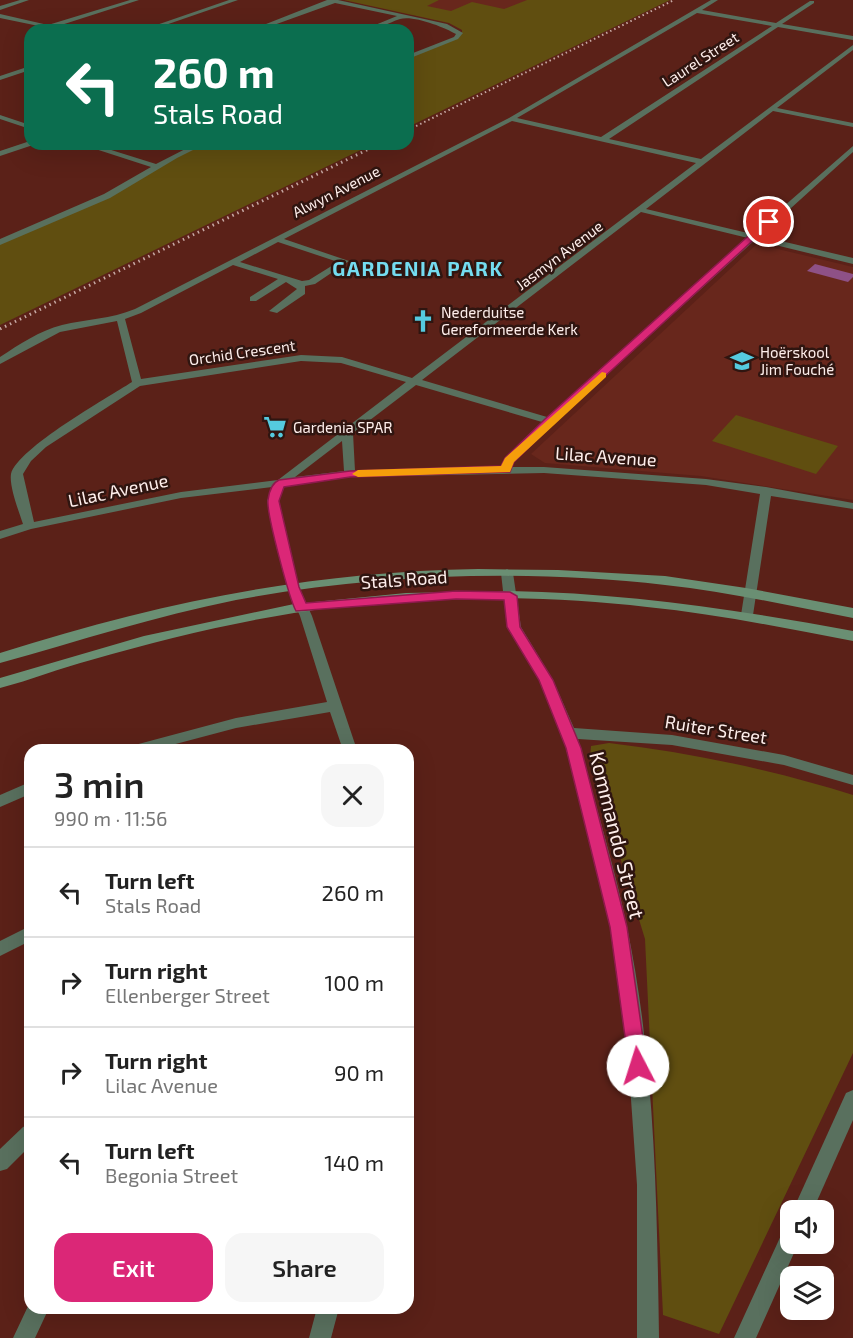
<!DOCTYPE html>
<meta charset="utf-8">
<style>
:root{--surface:#fff;--page:#f6f6f6;--text:#222;--muted:#767676;--line:#e0e0e0;--accent:#db2777}
body{margin:0;font-family:"Exo 2",sans-serif;background:var(--page);color:var(--text);height:100vh;display:flex;flex-direction:column;font-size:22px;white-space:nowrap}
*{box-sizing:border-box;margin:0}
p{font-size:20px;color:var(--muted)}
.icon{flex:none;width:33px;height:33px;fill:none;stroke:currentColor;stroke-width:2;stroke-linecap:round;stroke-linejoin:round}
.map{position:relative;flex:1;overflow:hidden}
.side{position:absolute;left:24px;top:744px;width:390px;height:570px;display:flex;flex-direction:column;background:var(--surface);border-radius:18px;box-shadow:0 6px 24px #0002}
.side>*{flex:none}
.guide{position:absolute;left:24px;top:24px;width:390px;height:126px;border-radius:18px;box-shadow:0 6px 24px #0002;background:#0b6e4f;color:#fff;overflow:hidden}
.tools{position:absolute;left:780px;top:1200px;display:grid;gap:12px}
.tools a{display:grid;place-items:center;width:54px;height:54px;border-radius:12px;background:var(--surface);box-shadow:0 6px 24px #0002;font-size:30px}
.pin{position:absolute;display:grid;place-items:center;width:51px;height:51px;color:#fff;margin:-26px;border:3px solid #fff;border-radius:50%;box-shadow:0 2px 6px #0007}
.me{position:absolute;width:66px;margin:-33px;rotate:355deg;stroke-linejoin:round;filter:drop-shadow(0 0 4px #0008)}
.turn{display:flex;align-items:center;gap:21px;height:126px;padding:0 30px;font-size:27px}
.turn .icon{width:78px;height:78px;stroke-width:2.5}
.turn b{display:block;font-size:42px;line-height:51px}
.round{display:grid;place-items:center;flex:none;width:63px;height:63px;border-radius:18px;background:var(--page)}
.head{display:flex;align-items:center;justify-content:space-between;height:102px;padding:0 30px}
h1{font-size:36px;font-weight:600;line-height:45px}
.primary-button{display:flex;gap:12px;margin-top:auto;padding:12px 30px}
.primary-button a{flex:1;height:69px;border-radius:18px;background:var(--accent);color:#fff;font-size:24px;font-weight:600;line-height:69px;text-align:center}
.primary-button a+a{background:var(--page);color:var(--text)}
ul{padding:0;list-style:none}
li{display:flex;align-items:center;gap:18px;height:90px;padding:0 30px;border-top:2px solid var(--line)}
li div{flex:1}
li b{display:block;font-size:22px}
li em{font-style:normal}
.map>svg:first-child{display:block}
.built{fill:#68271c}
.green{fill:#604e10}
.water{fill:#8e5186}
.lines{fill:none;stroke-linecap:round;stroke-linejoin:round}
.street{fill:#59705e;fill-rule:evenodd}
.secondary{fill:#6a8f73;fill-rule:evenodd}
.rail-far1{stroke:#c7a9a4;stroke-width:2;stroke-dasharray:1.5 3;stroke-linecap:butt}
.rail{stroke:#c7a9a4;stroke-width:3;stroke-dasharray:1.5 4;stroke-linecap:butt}
.route{fill:#db2777;stroke:#8e194d;stroke-width:1.5}
.slow{fill:#f59e0b}
.labels{text-anchor:middle;dominant-baseline:central;stroke-width:5;stroke-linejoin:round;paint-order:stroke}
.far-street-label{font-size:15px;fill:#feeeeb;stroke:#2f1510}
.far-poi-label{font-size:15px;fill:#feeeeb;stroke:#2f1510;text-anchor:start}
.street-label{font-size:18px;fill:#feeeeb;stroke:#2f1510}
.far-district-label{font-size:20px;font-weight:bold;letter-spacing:1.5px;fill:#74dcf0;stroke:#2f1510}
.near-street-label{font-size:21px;fill:#feeeeb;stroke:#2f1510}
</style>
<div class="map">
<svg width="853" height="1338" viewBox="0 0 853 1338">
<rect width="100%" height="100%" fill="#5b2118"/>
<g class="built">
<path d="M344 0H549L479 29Z"/>
<path d="M757 244 853 267V500L701 476 545 463 531 454Z"/>
</g>
<g class="green">
<path d="M344 0H439L427 6 451 11 472 2 504 9 527 0H670L408 127V58L462 34V30L449 23Z"/>
<path d="M205 144H373L0 325V244L112 196 160 164Z"/>
<path d="M736 415 838 446 816 474 712 441Z"/>
<path d="M609 743C693 753 773 770 853 795V1053L719 1334 663 1315 645 939 590 759 591 746Z"/>
</g>
<path class="water" d="M815 264 853 274V277L848 282 807 271Z"/>
<g class="lines">
<g class="street">
<path d="M20 0H29L0 10V6Z"/>
<path d="M130 0H139L55 27 58 30 0 18V14L48 25Z"/>
<path d="M229 0H238L151 30H142Z"/>
<path d="M327 0H338L447 24 463 33 458 39 408 59V55L454 37 456 34C444 27 413 15 400 19 388 23 377 30 363 30L397 16 335 3 260 30H251Z"/>
<path d="M711 0H718L702 10 776 23 810 1H814V3L782 24 853 36V40L778 27 609 139 701 159 853 45V50L777 108 853 123V127L773 111 646 209 752 234 853 146V152L760 236 853 258V264L755 240 553 423 514 462 512 467H544L706 479 766 487 853 503V509L771 496 753 615 747 619 741 615 760 494 706 485 544 473 350 477 284 486 279 501 299 587 312 616 357 750H343L330 712 236 728 153 750H129L131 746 236 718 327 702 300 616 287 587 267 501 272 487 181 498 31 529 0 539V531L23 524C19 512 9 486 11 474 18 448 107 398 132 382L117 321 60 332 0 364V357C20 344 39 331 62 325 86 319 111 319 135 309L509 118ZM697 13 772 26 601 137 517 118ZM512 121 696 163 412 378 342 357 301 355 141 379 125 319 141 313 233 265 278 279 250 297V301H256L286 282 297 289 269 311 277 313 305 294V286L315 284 349 261 284 239ZM641 212 748 238 547 417 422 380ZM278 242 338 262 309 280 302 281 240 262ZM301 361 341 363 406 382 278 480 181 492 34 522 23 474 31 461 46 447 140 386ZM416 385 542 422 505 459 501 468 355 471 353 433ZM342 441 344 471 295 477Z"/>
<path d="M30 66V70L0 80V76Z"/>
<path d="M0 115 30 125V129L0 119Z"/>
<path d="M30 141V144L33 145 0 156V151Z"/>
<path d="M80 144H92L156 164 195 144H205L177 158 110 198 0 245V239L104 194 151 167Z"/>
<path d="M507 569 513 573 521 627 553 680 574 728 672 735 784 755 853 775V785L784 765 672 745 578 739C594 801 614 864 627 927 655 1062 657 1201 659 1338H637V1185L627 1042 611 927 562 733 539 680 507 627 501 573Z"/>
<path d="M30 782V794L0 807V795Z"/>
<path d="M30 926V941L0 956V941Z"/>
<path d="M853 1090V1120L813 1210H793L846 1093Z"/>
<path d="M30 1124V1146L7 1169 0 1171V1149L23 1127Z"/>
<path d="M790 1228V1244H798L756 1338H734L783 1231Z"/>
<path d="M30 1302V1308H49L35 1338H13Z"/>
<path d="M317 1308H339L331 1338H309Z"/>
</g>
<g class="secondary">
<path d="M478 569 558 570 665 576 746 588 853 608V618C791 606 729 592 665 585 524 569 376 574 236 600 156 616 79 641 0 663V653C161 602 308 572 478 569Z"/>
<path d="M510 591C626 593 739 610 853 631V641C785 628 716 614 647 607 532 594 409 594 294 613 226 624 157 641 91 660 60 668 31 680 0 688V678L144 636 294 604 406 593Z"/>
</g>
<g class="rail-far1">
<path d="M408 130 674 0"/>
<path d="M372 147 379 144"/>
</g>
<path class="rail" d="M0 329 375 146"/>
</g>
<path class="route" d="M766 220 773 222 553 424 514 462 510 472 350 477 284 487 279 501 299 587 306 603 456 591 510 592 517 596 520 627 553 680 581 748 627 927 647 1066 645 1072 638 1074 632 1072 629 1066 610 927 566 748 539 680 507 627 504 600 456 599 296 611C289 598 266 512 268 500 269 492 272 483 279 480L350 471 501 466 505 458 545 419Z"/>
<path class="slow" d="M602 372 606 373V377L514 462 510 472 358 477 352 474 358 470 501 466 505 458Z"/>
<defs>
<g id="church-bare" transform="scale(1.8)"><path d="M-1.2-6h2.4v3.5h3.3v2.4h-3.3V6h-2.4V-.1h-3.3v-2.4h3.3Z" fill="#55cadf" stroke="#2f1510" stroke-width="2.5" paint-order="stroke"/></g>
<g id="school-bare" transform="scale(1.8)"><path d="M0-5L7-2L0 1L-7-2ZM-4 1L0 2.5L4 1V4Q0 6-4 4Z" fill="#55cadf" stroke="#2f1510" stroke-width="2.5" paint-order="stroke"/></g>
<g id="supermarket-bare" transform="scale(1.8)"><path d="M-6-5.5h2.5l.6 2H6L4.5 2H-2.5L-4.4-4H-6ZM-1.5 3.2a1.3 1.3 0 1 0 .1 0ZM3 3.2a1.3 1.3 0 1 0 .1 0Z" fill="#55cadf" stroke="#2f1510" stroke-width="2.5" paint-order="stroke"/></g>
</defs>
<g fill-rule="evenodd">
<use href="#church-bare" x="423" y="321"/>
<use href="#school-bare" x="742" y="361"/>
<use href="#supermarket-bare" x="275" y="427"/>
</g>
<g class="labels">
<g class="far-street-label">
<text transform="translate(700 59) rotate(-33)">Laurel Street</text>
<text transform="translate(336 191) rotate(-27)">Alwyn Avenue</text>
<text transform="translate(559 255) rotate(-37)">Jasmyn Avenue</text>
<text transform="translate(242 352) rotate(-8)">Orchid Crescent</text>
</g>
<g class="far-poi-label">
<text x="441" y="312">Nederduitse<tspan x="441" dy="17">Gereformeerde Kerk</tspan></text>
<text x="760" y="352">Hoërskool<tspan x="760" dy="17">Jim Fouché</tspan></text>
<text x="293" y="427">Gardenia SPAR</text>
</g>
<g class="street-label">
<text transform="translate(606 456) rotate(4)">Lilac Avenue</text>
<text transform="translate(118 490) rotate(-12)">Lilac Avenue</text>
<text transform="translate(404 579) rotate(-4)">Stals Road</text>
<text transform="translate(716 729) rotate(9)">Ruiter Street</text>
</g>
<g class="far-district-label">
<text x="418" y="268">GARDENIA PARK</text>
</g>
<g class="near-street-label">
<text transform="translate(618 835) rotate(76)">Kommando Street</text>
</g>
</g>
</svg>
<div class="tools">
<a><svg class="icon" aria-label="sound" viewBox="0 0 24 24"><path d="M4 9h4l5-4v14l-5-4H4zM17 9q2 3 0 6"/></svg></a>
<a><svg class="icon" aria-label="layers" viewBox="0 0 24 24"><path d="M12 4l9 5-9 5-9-5zM3 14l9 5 9-5"/></svg></a>
</div>
<div class="pin" style="left:769px;top:222px;background:#d93025"><svg class="icon" aria-label="arrive" viewBox="0 0 24 24"><path d="M6 21V4h12l-3 4 3 4H6"/></svg></div>
<svg class="me" style="left:638px;top:1066px" viewBox="-20 -20 40 40"><circle r="19" fill="#fff"/><path d="M0-13L10 11 0 6-10 11z" fill="#db2777"/></svg>
<div class="guide">
<div class="turn"><svg class="icon" aria-label="left" viewBox="0 0 24 24"><path d="M17 20v-9H6M10 6l-5 5 5 5"/></svg><div><b>260 m</b>Stals Road</div></div>
</div>
<section class="side">
<div class="head"><div><h1>3 min</h1><p>990 m · 11:56</p></div><a class="round"><svg class="icon" aria-label="close" viewBox="0 0 24 24"><path d="M6 6l12 12M18 6L6 18"/></svg></a></div>
<ul>
<li><svg class="icon" aria-label="left" viewBox="0 0 24 24"><path d="M17 20v-9H6M10 6l-5 5 5 5"/></svg><div><b>Turn left</b><p>Stals Road</p></div><em>260 m</em></li>
<li><svg class="icon" aria-label="right" viewBox="0 0 24 24"><path d="M7 20v-9h11M14 6l5 5-5 5"/></svg><div><b>Turn right</b><p>Ellenberger Street</p></div><em>100 m</em></li>
<li><svg class="icon" aria-label="right" viewBox="0 0 24 24"><path d="M7 20v-9h11M14 6l5 5-5 5"/></svg><div><b>Turn right</b><p>Lilac Avenue</p></div><em>90 m</em></li>
<li><svg class="icon" aria-label="left" viewBox="0 0 24 24"><path d="M17 20v-9H6M10 6l-5 5 5 5"/></svg><div><b>Turn left</b><p>Begonia Street</p></div><em>140 m</em></li>
</ul>
<div class="primary-button"><a>Exit</a><a>Share</a></div>
</section>
</div>
